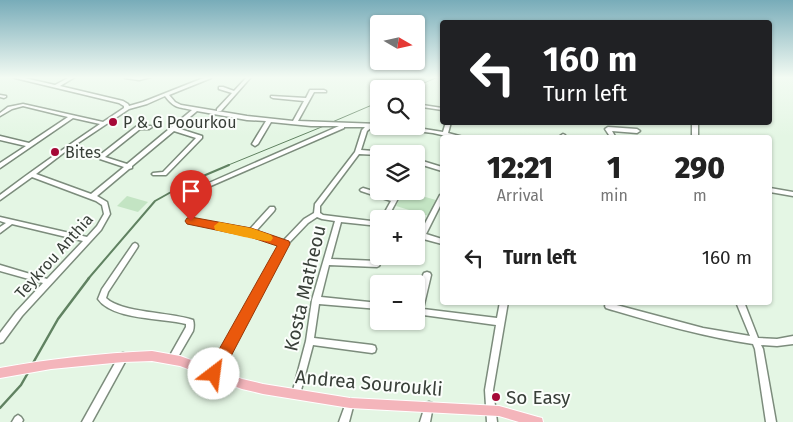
<!DOCTYPE html>
<meta charset="utf-8">
<style>
:root{--surface:#fff;--page:#f2f2f2;--text:#222;--muted:#767676}
body{margin:0;font-family:"Fira Sans",sans-serif;background:var(--page);color:var(--text);height:100vh;display:flex;flex-direction:column;font-size:19px;white-space:nowrap}
*{box-sizing:border-box;margin:0}
p{font-size:16px;color:var(--muted)}
.icon{flex:none;width:28px;height:28px;fill:none;stroke:currentColor;stroke-width:2;stroke-linecap:round;stroke-linejoin:round}
.map{position:relative;flex:1;overflow:hidden}
.side{position:absolute;left:440px;top:135px;width:332px;height:170px;display:flex;flex-direction:column;background:var(--surface);border-radius:5px;box-shadow:0 1px 4px #0004}
.side>*{flex:none}
.banner{position:absolute;left:440px;top:20px;width:332px;height:105px;border-radius:5px;box-shadow:0 1px 4px #0004;background:#202124;color:#fff;overflow:hidden}
.needle{width:32px;rotate:99deg}
.tools{position:absolute;left:370px;top:15px;display:grid;gap:10px}
.tools a{display:grid;place-items:center;width:55px;height:55px;border-radius:5px;background:var(--surface);box-shadow:0 1px 4px #0004;font-size:25px}
.pin{position:absolute;display:grid;place-items:center;width:42px;height:42px;color:#fff;margin:-51px -21px;border-radius:50% 50% 50% 0;rotate:-45deg;box-shadow:0 0 5px #0007}
.pin .icon{rotate:45deg}
.me{position:absolute;width:55px;margin:-28px;rotate:30deg;stroke-linejoin:round;filter:drop-shadow(0 0 4px #0008)}
.turn{display:flex;align-items:center;gap:18px;height:105px;padding:0 20px;font-size:22px}
.turn .icon{width:65px;height:65px;stroke-width:2.5}
.turn b{display:block;font-size:35px;line-height:42px}
.eta{display:flex;justify-content:space-evenly;align-items:center;height:85px;text-align:center}
.eta b{font-size:30px;font-weight:800;line-height:35px}
ul{padding:0;list-style:none}
li{display:flex;align-items:center;gap:15px;height:75px;padding:0 20px}
li div{flex:1}
li b{display:block;font-size:19px}
li em{font-style:normal}
.map>svg:first-child{display:block}
.green{fill:#c3e4c3}
.lines{fill:none;stroke-linecap:round;stroke-linejoin:round}
.stream-far2{stroke:#608261;stroke-width:1}
.stream-far1{stroke:#608261;stroke-width:2}
.stream{stroke:#608261;stroke-width:2.5}
.minor-casing{stroke:#7c8c7c;stroke-width:3}
.major-casing{stroke:#fff;stroke-width:2}
.minor{fill:#fff;fill-rule:evenodd}
.major{fill:#f4b5bb;fill-rule:evenodd}
.route{fill:#ea580c;stroke:#983908}
.slow{fill:#f59e0b}
.poi-dot{fill:#a50937;stroke:#fbfefb;stroke-width:2}
.labels{text-anchor:middle;dominant-baseline:central;stroke-width:4;stroke-linejoin:round;paint-order:stroke}
.poi-label{font-size:16px;fill:#383f38;stroke:#fbfefb;text-anchor:start}
.street-label{font-size:16px;fill:#383f38;stroke:#fbfefb}
.near-street-label{font-size:19px;fill:#383f38;stroke:#fbfefb}
.near-poi-label{font-size:19px;fill:#383f38;stroke:#fbfefb;text-anchor:start}
</style>
<div class="map">
<svg width="793" height="422" viewBox="0 0 793 422">
<rect width="100%" height="100%" fill="#e4f6e4"/>
<g class="green">
<path d="M404 191 436 200 429 216 396 206Z"/>
<path d="M127 196 148 202 138 212 117 206Z"/>
</g>
<g class="lines">
<g class="stream-far2">
<path d="M410 89 438 77"/>
<path d="M330 123 379 102"/>
<path d="M226 166 324 126"/>
</g>
<path class="stream-far1" d="M88 279 155 201 189 182 229 165"/>
<g class="stream">
<path d="M33 363 58 319 89 278"/>
<path d="M0 408 21 385 29 371"/>
</g>
<g class="minor-casing">
<g id="minor">
<path d="M13 77H20L55 85 70 77H75L60 86 123 101 128 104 129 106 143 102 206 77H211V78L169 95 175 102 181 105 247 116 293 121 304 101 273 98 271 97V96L306 98 310 90H324L326 91V92H314L298 121 379 124V126H381L379 128 372 127 367 131 361 150 386 152 389 154H379V155L359 154 320 206V213L323 215 379 222V226L341 222 331 259 377 261 379 262 380 264 379 266 377 267 329 265 321 297 379 303V309L319 304 314 338 372 345 375 346 376 349 375 352 372 353 313 345 300 394 299 397 296 398 293 397 292 394 306 341 312 300 335 221 322 219 317 217 308 223 286 246 217 377 214 378 211 377 210 374 211 371 280 245 250 234 191 223H189L188 221 189 219H191L250 229 270 207H274L275 209 274 211 256 231 283 241 304 219 314 213 315 204 355 152 362 130 365 127H344V128L206 188 178 198 175 196 176 194 202 186 339 126H311L271 122 258 144 255 146 252 144 266 121 247 120 197 111 177 128 202 136V138L166 175H153L152 174 153 173 163 172 196 138 174 131 132 166V168L129 169 97 196 107 202 110 214 101 230 22 316 3 342 0 343V333L16 312 43 283 0 271V265L47 279 83 241 12 224 0 233V227L6 223 0 221V217L87 237 97 226 104 214 102 205 96 201 32 177 0 200V195C33 170 66 147 100 124L73 118 0 168V163L26 146 0 140V136L29 143 68 117 23 106 12 109 0 116V113L8 107 23 104 103 122 124 108V106L119 103 15 78ZM165 96C174 108 178 107 192 110L127 164 105 157 140 129H149L152 127 151 126H137L100 155 99 158 100 159 124 167 91 194 36 174 66 151 129 109 147 104Z"/>
<path d="M125 77H151L139 80 125 78Z"/>
<path d="M247 77H251L221 111H217V109L232 93 219 89V87H223L234 91Z"/>
<path d="M0 95 6 96V97L4 98 0 97Z"/>
<path d="M416 104 442 108V110L416 106Z"/>
<path d="M446 122H451L448 133 467 138H455L433 133 390 128 388 126H405L443 132Z"/>
<rect x="692" y="122" width="6" height="16"/>
<path d="M608 127 637 129 640 131 637 133 612 131 616 138H611L605 129Z"/>
<path d="M563 134 565 135 566 138H561L560 136Z"/>
<path d="M416 159 442 167V171L416 163Z"/>
<path d="M363 188 393 197 396 191H402L387 219H381L391 201 361 191 360 190 361 189Z"/>
<path d="M770 188 793 192V196L770 192Z"/>
<path d="M440 195H442V202L426 234 442 239V244L416 237V232L420 233Z"/>
<path d="M135 243 137 244 138 246 137 248 108 292 106 298C122 313 170 312 193 320 194 323 194 327 193 331L175 362 172 363 169 362 168 359 186 327V324C163 318 112 320 98 299L102 289 133 244Z"/>
<path d="M427 272 430 273 431 275 423 309 497 318 500 302H508L493 390 497 422H487L485 390 496 325 416 314V306L423 275 424 273Z"/>
<path d="M736 302H744L758 338 777 339 793 336V344L777 346 761 345 763 349 776 422H766L755 349 753 344C704 337 657 323 609 309L606 308 605 306 606 304 609 303 703 328 750 336Z"/>
<path d="M123 353 126 354 127 357 126 360 92 422H82L120 354Z"/>
<path d="M350 399 353 400 354 403 349 422H339L347 400Z"/>
<path d="M429 402 432 403 433 406 430 422H420L426 403Z"/>
<path d="M18 415 21 417 23 420 22 422H12L15 417Z"/>
</g>
</g>
<g class="major-casing">
<path id="major" d="M152 351 180 356 242 379 263 384 350 398 499 406 538 417 542 418 543 422H519L499 416 350 408 263 394 242 389 180 366 152 361 123 362 51 369 0 378V368C50 359 101 353 152 351Z"/>
</g>
<use href="#minor" class="minor"/>
<use href="#major" class="major"/>
</g>
<linearGradient id="sky" x2="0" y2="1"><stop stop-color="#78acb9"/><stop offset="0.57" stop-color="#f3fbf3"/><stop offset="1" stop-color="#f3fbf3" stop-opacity="0"/></linearGradient>
<rect width="793" height="136" fill="url(#sky)"/>
<path class="route" d="M191 217 251 228 289 241 290 244 219 379 214 382 208 379 206 374 208 369 277 246 250 237 187 224 185 221 187 218Z"/>
<path class="slow" d="M219 222 251 228 271 235 273 238 271 241C267 243 223 232 215 230L214 226Z"/>
<g class="poi-dot">
<circle cx="113" cy="122" r="5"/>
<circle cx="55" cy="152" r="5"/>
<circle cx="496" cy="397" r="5"/>
</g>
<g class="labels">
<g class="poi-label">
<text x="123" y="122">P &amp; G Poourkou</text>
<text x="65" y="152">Bites</text>
</g>
<g class="street-label">
<text transform="translate(54 256) rotate(-48)">Teykrou Anthia</text>
</g>
<g class="near-street-label">
<text transform="translate(305 288) rotate(-77)">Kosta Matheou</text>
<text transform="translate(369 383) rotate(5)">Andrea Souroukli</text>
</g>
<g class="near-poi-label">
<text x="506" y="397">So Easy</text>
</g>
</g>
</svg>
<div class="tools">
<a><svg class="needle" viewBox="-14 -14 28 28"><path d="M0-13l5 13h-10z" fill="#e53935"/><path d="M0 13l5-13h-10z" fill="#767676"/></svg></a>
<a><svg class="icon" aria-label="search" viewBox="0 0 24 24"><circle cx="10" cy="10" r="6"/><path d="M15 15l6 6"/></svg></a>
<a><svg class="icon" aria-label="layers" viewBox="0 0 24 24"><path d="M12 4l9 5-9 5-9-5zM3 14l9 5 9-5"/></svg></a>
<a>+</a>
<a>−</a>
</div>
<div class="pin" style="left:191px;top:221px;background:#d93025"><svg class="icon" aria-label="arrive" viewBox="0 0 24 24"><path d="M6 21V4h12l-3 4 3 4H6"/></svg></div>
<svg class="me" style="left:214px;top:374px" viewBox="-20 -20 40 40"><circle r="19" fill="#fff"/><path d="M0-13L10 11 0 6-10 11z" fill="#ea580c"/></svg>
<div class="banner">
<div class="turn"><svg class="icon" aria-label="left" viewBox="0 0 24 24"><path d="M17 20v-9H6M10 6l-5 5 5 5"/></svg><div><b>160 m</b>Turn left</div></div>
</div>
<section class="side">
<div class="eta">
<div><b>12:21</b><p>Arrival</p></div>
<div><b>1</b><p>min</p></div>
<div><b>290</b><p>m</p></div>
</div>
<ul>
<li><svg class="icon" aria-label="left" viewBox="0 0 24 24"><path d="M17 20v-9H6M10 6l-5 5 5 5"/></svg><div><b>Turn left</b></div><em>160 m</em></li>
</ul>
</section>
</div>
